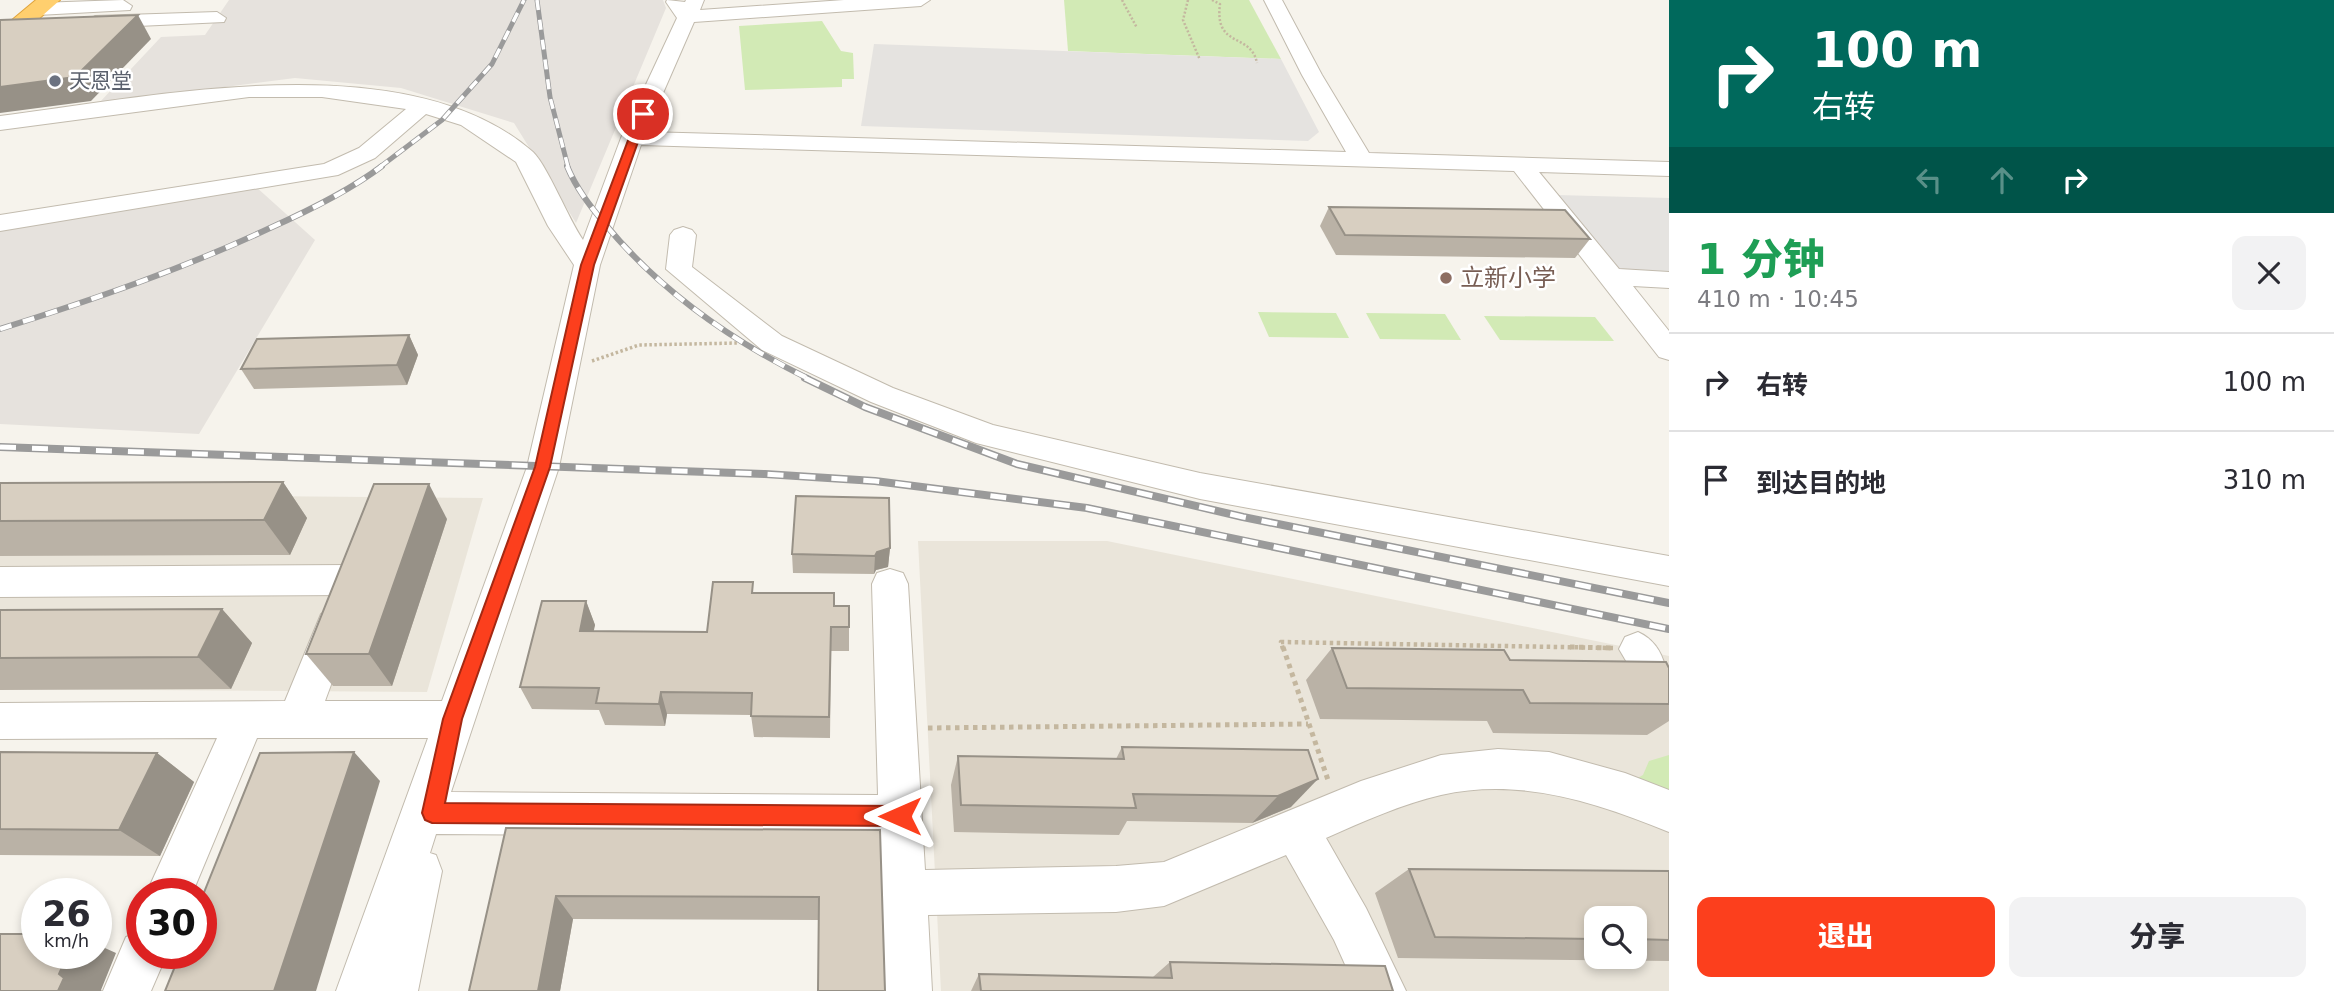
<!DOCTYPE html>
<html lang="zh">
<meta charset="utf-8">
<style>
:root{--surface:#fff;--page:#f2f2f3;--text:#2b2b33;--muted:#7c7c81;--line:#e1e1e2;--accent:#fc3f1d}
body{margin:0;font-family:"DejaVu Sans","Noto Sans SC",sans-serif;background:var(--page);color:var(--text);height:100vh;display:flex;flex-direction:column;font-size:26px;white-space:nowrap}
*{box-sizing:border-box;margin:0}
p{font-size:23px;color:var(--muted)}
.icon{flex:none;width:38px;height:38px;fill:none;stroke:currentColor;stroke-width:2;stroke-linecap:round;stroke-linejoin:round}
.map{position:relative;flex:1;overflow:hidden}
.panel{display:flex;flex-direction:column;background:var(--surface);width:665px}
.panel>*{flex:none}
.guide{background:#00695c;color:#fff;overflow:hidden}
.controls{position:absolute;left:1584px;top:906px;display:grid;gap:14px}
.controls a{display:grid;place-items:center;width:63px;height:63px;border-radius:14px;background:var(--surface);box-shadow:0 4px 10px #0003;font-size:35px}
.speed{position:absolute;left:21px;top:878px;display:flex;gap:14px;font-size:35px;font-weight:700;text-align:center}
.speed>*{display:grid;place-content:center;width:91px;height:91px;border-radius:50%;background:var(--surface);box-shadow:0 4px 10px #0003;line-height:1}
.speed small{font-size:18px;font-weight:400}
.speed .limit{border:10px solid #d22;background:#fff;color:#111}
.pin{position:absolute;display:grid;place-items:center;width:60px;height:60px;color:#fff;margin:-30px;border:4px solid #fff;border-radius:50%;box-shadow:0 2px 7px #0007}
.me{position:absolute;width:77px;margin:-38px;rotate:270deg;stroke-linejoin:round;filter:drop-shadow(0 0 5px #0008)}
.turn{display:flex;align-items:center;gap:24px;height:147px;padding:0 28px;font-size:32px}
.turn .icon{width:91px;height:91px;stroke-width:2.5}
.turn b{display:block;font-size:49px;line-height:60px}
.lanes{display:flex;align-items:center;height:66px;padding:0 28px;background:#0003;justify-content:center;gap:35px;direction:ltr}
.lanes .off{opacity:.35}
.round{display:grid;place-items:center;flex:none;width:74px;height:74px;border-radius:14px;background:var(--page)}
.headline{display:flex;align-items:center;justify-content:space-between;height:119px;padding:0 28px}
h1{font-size:42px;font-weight:800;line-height:52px;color:#1e9e55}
.primary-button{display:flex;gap:14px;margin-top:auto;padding:14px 28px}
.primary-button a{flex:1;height:80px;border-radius:14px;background:var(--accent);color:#fff;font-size:28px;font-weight:800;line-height:80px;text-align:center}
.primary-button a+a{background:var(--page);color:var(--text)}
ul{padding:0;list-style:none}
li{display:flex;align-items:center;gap:21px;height:98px;padding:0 28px;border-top:2px solid var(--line)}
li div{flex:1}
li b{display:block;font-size:26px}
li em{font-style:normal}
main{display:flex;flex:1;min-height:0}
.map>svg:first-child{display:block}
.residential{fill:#eae5da;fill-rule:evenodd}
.industrial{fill:#e6e2dd}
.green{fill:#d2eab5}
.parking{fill:#e5e3e0}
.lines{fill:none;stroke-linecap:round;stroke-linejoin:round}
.minor-casing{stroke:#c2bbae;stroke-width:2}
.highway-casing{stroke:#e0a43c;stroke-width:2}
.path-far3{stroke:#c4b79f;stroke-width:2.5;stroke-dasharray:2 2;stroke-linecap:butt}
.path-far2{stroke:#c4b79f;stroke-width:3.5;stroke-dasharray:2.5 2.5;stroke-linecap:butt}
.path-far1{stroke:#c4b79f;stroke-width:4.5;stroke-dasharray:3.5 3.5;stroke-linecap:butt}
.path{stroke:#c4b79f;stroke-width:5;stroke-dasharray:4.5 4.5;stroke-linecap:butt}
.minor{fill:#fff;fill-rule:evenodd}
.highway{fill:#ffcf6e;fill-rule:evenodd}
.rail-far2-casing{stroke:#9a9a9a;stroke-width:5}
.rail-far1-casing{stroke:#9a9a9a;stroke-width:6}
.rail-casing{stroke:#9a9a9a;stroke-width:8}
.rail-far2{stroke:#fff;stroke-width:3.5;stroke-dasharray:10;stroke-linecap:butt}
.rail-far1{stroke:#fff;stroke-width:4.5;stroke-dasharray:12;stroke-linecap:butt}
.rail{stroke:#fff;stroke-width:5;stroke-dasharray:16;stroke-linecap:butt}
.wall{fill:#bab2a6;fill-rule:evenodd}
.shaded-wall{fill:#979187}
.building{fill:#d8cfc1;stroke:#979187;stroke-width:2}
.route{fill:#fc3f1d;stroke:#a42913;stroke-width:2}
.worship-dot{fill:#6b7280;stroke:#fff;stroke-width:2.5}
.education-dot{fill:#8d6e63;stroke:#fff;stroke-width:2.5}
.labels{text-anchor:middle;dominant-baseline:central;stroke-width:5;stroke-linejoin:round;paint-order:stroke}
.far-worship-label{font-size:21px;fill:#5b616d;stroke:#fff;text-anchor:start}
.education-label{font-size:24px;fill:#785e54;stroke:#fff;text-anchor:start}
</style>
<main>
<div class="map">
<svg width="1669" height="991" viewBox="0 0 1669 991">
<rect width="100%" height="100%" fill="#f6f3ec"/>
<g class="residential">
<path d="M0 494 483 498 427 692 0 689Z"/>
<path d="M918 541H1107L1669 656V991H941ZM1596 919H1634V957H1596Z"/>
</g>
<g class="industrial">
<path d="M229 0H663L666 8 576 223 514 123 401 88 295 78 99 103 161 37 205 35Z"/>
<path d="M255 186 315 240 199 434 0 424V228Z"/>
</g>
<g class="green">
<path d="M1064 0H1249L1281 59 1068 51Z"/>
<path d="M822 21 841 51 853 53 854 79H842V87L745 90 739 26Z"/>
<path d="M1258 312 1336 313 1349 338 1269 337Z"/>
<path d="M1366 313 1445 314 1461 340 1380 339Z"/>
<path d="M1484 316 1595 317 1614 341 1500 340Z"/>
<path d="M1669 755V807L1634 780 1643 775 1649 761Z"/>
</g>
<g class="parking">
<path d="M874 44 1281 59 1319 132 1308 141 861 126Z"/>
<path d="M1557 195 1669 198V273L1617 272Z"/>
</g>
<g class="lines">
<g class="minor-casing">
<g id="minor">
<path d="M123 0 132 6 130 10 38 15 29 9 38 3Z"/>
<path d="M667 0 685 2 686 0H704L700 10 844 0H930L921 6 694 22 646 132 1346 152 1302 75 1264 0H1282L1322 75 1369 153 1669 162V176L1539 172 1619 269 1669 272V288L1633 286 1669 331V360L1659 357 1514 171 641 145 600 265 559 467 451 792 878 795 872 584 877 573 890 569 903 573 908 584 925 870 1116 866 1164 862 1361 781 1441 755 1498 749 1549 752 1625 773 1669 790V832C1596 802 1520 777 1441 795 1402 804 1362 822 1326 838L1366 908 1406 991H1357L1334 940 1286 855 1164 906 1116 912 928 915 932 991H884L879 837 436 834 430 853 436 855 442 871 418 991H336L428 738H257L192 894H146L217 738 0 739V703L285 701 321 614 334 609 347 614 353 625 325 701H442L527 467 574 265 548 226 516 162 461 125 426 114 375 158 338 175 0 231V215L324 164 359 148 406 109 322 97H249L0 130V116C153 97 406 41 533 152 547 165 569 220 583 240L621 138 677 18 666 2Z"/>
<path d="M217 12 226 18 224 22 95 28 85 22 95 16Z"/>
<path d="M683 227 692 230 696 235 692 267 782 336 893 388 993 425 1200 473 1669 556V586L1200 499 976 443 871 402 762 350 666 269 670 235 674 230Z"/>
<path d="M351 565 364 570 369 580 364 590 351 595 0 597V567Z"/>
<path d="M1638 632C1669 646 1669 682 1669 715L1655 710 1619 649 1625 637Z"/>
<path d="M142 931V954H167L151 991H103L126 937Z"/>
</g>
</g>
<g class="highway-casing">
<path id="highway" d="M36 0H60L8 46 0 48V30Z"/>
</g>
<g class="path-far3">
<path d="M1122 0 1137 28"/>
<path d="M1188 0 1183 20 1200 60"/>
<path d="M1212 0 1220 4C1214 49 1251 32 1257 63"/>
</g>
<path class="path-far2" d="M592 361 639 345 738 343"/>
<path class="path-far1" d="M1283 649 1281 642 1613 648"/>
<g class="path">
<path d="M1283 647 1329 783"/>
<path d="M1570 647 1613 648"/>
<path d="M928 728 1308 724"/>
</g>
<use href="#minor" class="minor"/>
<use href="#highway" class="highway"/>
<g class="rail-far2-casing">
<g id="rail-far2">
<path d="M537 0 550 97 568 167"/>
<path d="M380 167 442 120 492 64 524 0"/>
</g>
</g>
<g class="rail-far1-casing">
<g id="rail-far1">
<path d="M567 166C576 188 590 206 605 224 660 291 732 341 809 379"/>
<path d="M0 329C92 300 183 269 270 228 308 211 349 191 382 166"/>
</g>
</g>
<g class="rail-casing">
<g id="rail">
<path d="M805 378 865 407 1017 464 1243 517 1669 603"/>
<path d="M0 447 765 474 875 481 1087 508 1669 629"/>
</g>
</g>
<use href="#rail-far2" class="rail-far2"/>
<use href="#rail-far1" class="rail-far1"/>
<use href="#rail" class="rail"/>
</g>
<g class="wall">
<path d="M1329 207 1590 239 1575 258 1336 255 1320 226Z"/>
<path d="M409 335 418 355 407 385 254 389 241 369Z"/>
<path d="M283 482 307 518 290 555 0 556V483Z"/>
<path d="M447 519 392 686H333L306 654Z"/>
<path d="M890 548 888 567 876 570 874 574 793 573 792 554Z"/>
<path d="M754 593 834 606H849V651H831L830 738 754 737 751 715 667 714 665 726 605 725 599 710 532 709 520 687 586 601 595 625 593 631 707 632Z"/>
<path d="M222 609 252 643 231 689 0 690V610Z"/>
<path d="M1332 648 1510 660 1669 668V721L1647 735 1493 733 1487 721 1320 719 1306 680Z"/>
<path d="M1122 747 1308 750 1291 807 1252 823 1127 821 1119 835 954 832 951 785 958 756 1116 759Z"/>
<path d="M0 752 157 753 194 782 160 856 0 855Z"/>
<path d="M506 828 880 830 819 920 573 919 560 991H469Z"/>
<path d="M1409 869 1669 871V961L1398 958 1375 893ZM1596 919H1634V957H1596Z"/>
<path d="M1170 962 1393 991H971L979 974 1153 977Z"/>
</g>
<g class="shaded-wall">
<path d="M138 15 151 39 91 101 0 113V87Z"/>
<path d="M409 335 418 355 407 385 397 365Z"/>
<path d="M283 482 307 518 290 555 264 520Z"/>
<path d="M429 484 447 519 392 686 369 654Z"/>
<path d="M890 548 888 567 876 570 874 574 875 556 877 552Z"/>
<path d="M586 601 595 625 589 654 580 631Z"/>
<path d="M222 609 252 643 231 689 198 657Z"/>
<path d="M661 692 667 714 665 726 659 704Z"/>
<path d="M354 752 380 781 316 991H274Z"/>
<path d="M157 753 194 782 160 856 119 830Z"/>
<path d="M1318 779 1291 807 1252 823 1278 796Z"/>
<path d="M556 896 573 919 560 991H538Z"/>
<path d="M96 944 116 953 101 990 102 991H58L59 974 68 954H96Z"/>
</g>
<g class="building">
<path d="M138 15 75 77 0 87V20Z"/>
<path d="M1329 207 1565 210 1590 239 1345 235Z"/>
<path d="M409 335 397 365 241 369 257 339Z"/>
<path d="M283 482 264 520 0 521V483Z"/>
<path d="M374 484H429L369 654H306Z"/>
<path d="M796 496 889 498 890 548 877 552 875 556 792 554Z"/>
<path d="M713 582H753L752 593H834V606H849V627H831L829 717 751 716 752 693 661 692 659 704 596 703 599 688 520 687 542 601H586L580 631 707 632Z"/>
<path d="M222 609 198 657 0 658V610Z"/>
<path d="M1332 648 1504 650 1510 660 1666 662 1669 668V704L1530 703 1523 690 1347 688Z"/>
<path d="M1122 747 1308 750 1318 779 1278 796 1133 794 1136 808 961 805 958 756 1124 759Z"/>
<path d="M0 752 157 753 119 830 0 829Z"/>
<path d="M354 752 274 991H165L180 954H201V900L260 753Z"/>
<path d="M506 828 880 830 885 991H818L819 897 556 896 538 991H469Z"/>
<path d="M1409 869 1669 871V940L1634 939V919H1596V939L1435 937Z"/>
<path d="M0 934H37V954H68L59 974 64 978 58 991H0Z"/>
<path d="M1170 962 1385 966 1393 991H981L979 974 1172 978Z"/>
</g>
<path class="route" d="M643 111 648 114 594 265 550 467 462 719 445 803 900 806 908 809 911 816 908 823 900 826 432 823 425 820 422 813 443 719 535 467 581 265 638 114Z"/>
<circle class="worship-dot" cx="55" cy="81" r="7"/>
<circle class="education-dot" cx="1446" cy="278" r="7"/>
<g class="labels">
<g class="far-worship-label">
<text x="69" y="81">天恩堂</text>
</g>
<g class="education-label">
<text x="1460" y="278">立新小学</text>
</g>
</g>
</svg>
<div class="controls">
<a><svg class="icon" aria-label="search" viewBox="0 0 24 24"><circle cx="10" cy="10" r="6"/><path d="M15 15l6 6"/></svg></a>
</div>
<div class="speed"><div>26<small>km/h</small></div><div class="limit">30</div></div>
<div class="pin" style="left:643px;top:114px;background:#d93025"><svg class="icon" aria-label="arrive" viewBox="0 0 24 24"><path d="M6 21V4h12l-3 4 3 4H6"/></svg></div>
<svg class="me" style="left:900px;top:816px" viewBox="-20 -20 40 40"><path d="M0-17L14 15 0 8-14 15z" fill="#fc3f1d" stroke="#fff" stroke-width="4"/></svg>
</div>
<section class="panel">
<div class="guide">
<div class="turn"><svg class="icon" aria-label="right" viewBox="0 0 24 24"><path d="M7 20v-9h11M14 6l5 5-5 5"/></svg><div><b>100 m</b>右转</div></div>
<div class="lanes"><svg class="icon off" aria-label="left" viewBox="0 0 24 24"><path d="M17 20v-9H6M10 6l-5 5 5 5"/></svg><svg class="icon off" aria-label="ahead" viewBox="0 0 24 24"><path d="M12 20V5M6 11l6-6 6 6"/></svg><svg class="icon" aria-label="right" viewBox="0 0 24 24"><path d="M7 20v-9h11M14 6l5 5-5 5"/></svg></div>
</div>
<div class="headline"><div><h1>1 分钟</h1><p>410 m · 10:45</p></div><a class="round"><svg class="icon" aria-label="close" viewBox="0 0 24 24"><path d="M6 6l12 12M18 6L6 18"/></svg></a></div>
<ul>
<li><svg class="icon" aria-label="right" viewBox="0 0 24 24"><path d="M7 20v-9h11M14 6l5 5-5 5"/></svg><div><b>右转</b></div><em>100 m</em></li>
<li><svg class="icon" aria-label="arrive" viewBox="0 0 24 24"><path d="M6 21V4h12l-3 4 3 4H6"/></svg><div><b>到达目的地</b></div><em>310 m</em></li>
</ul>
<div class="primary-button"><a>退出</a><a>分享</a></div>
</section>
</main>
